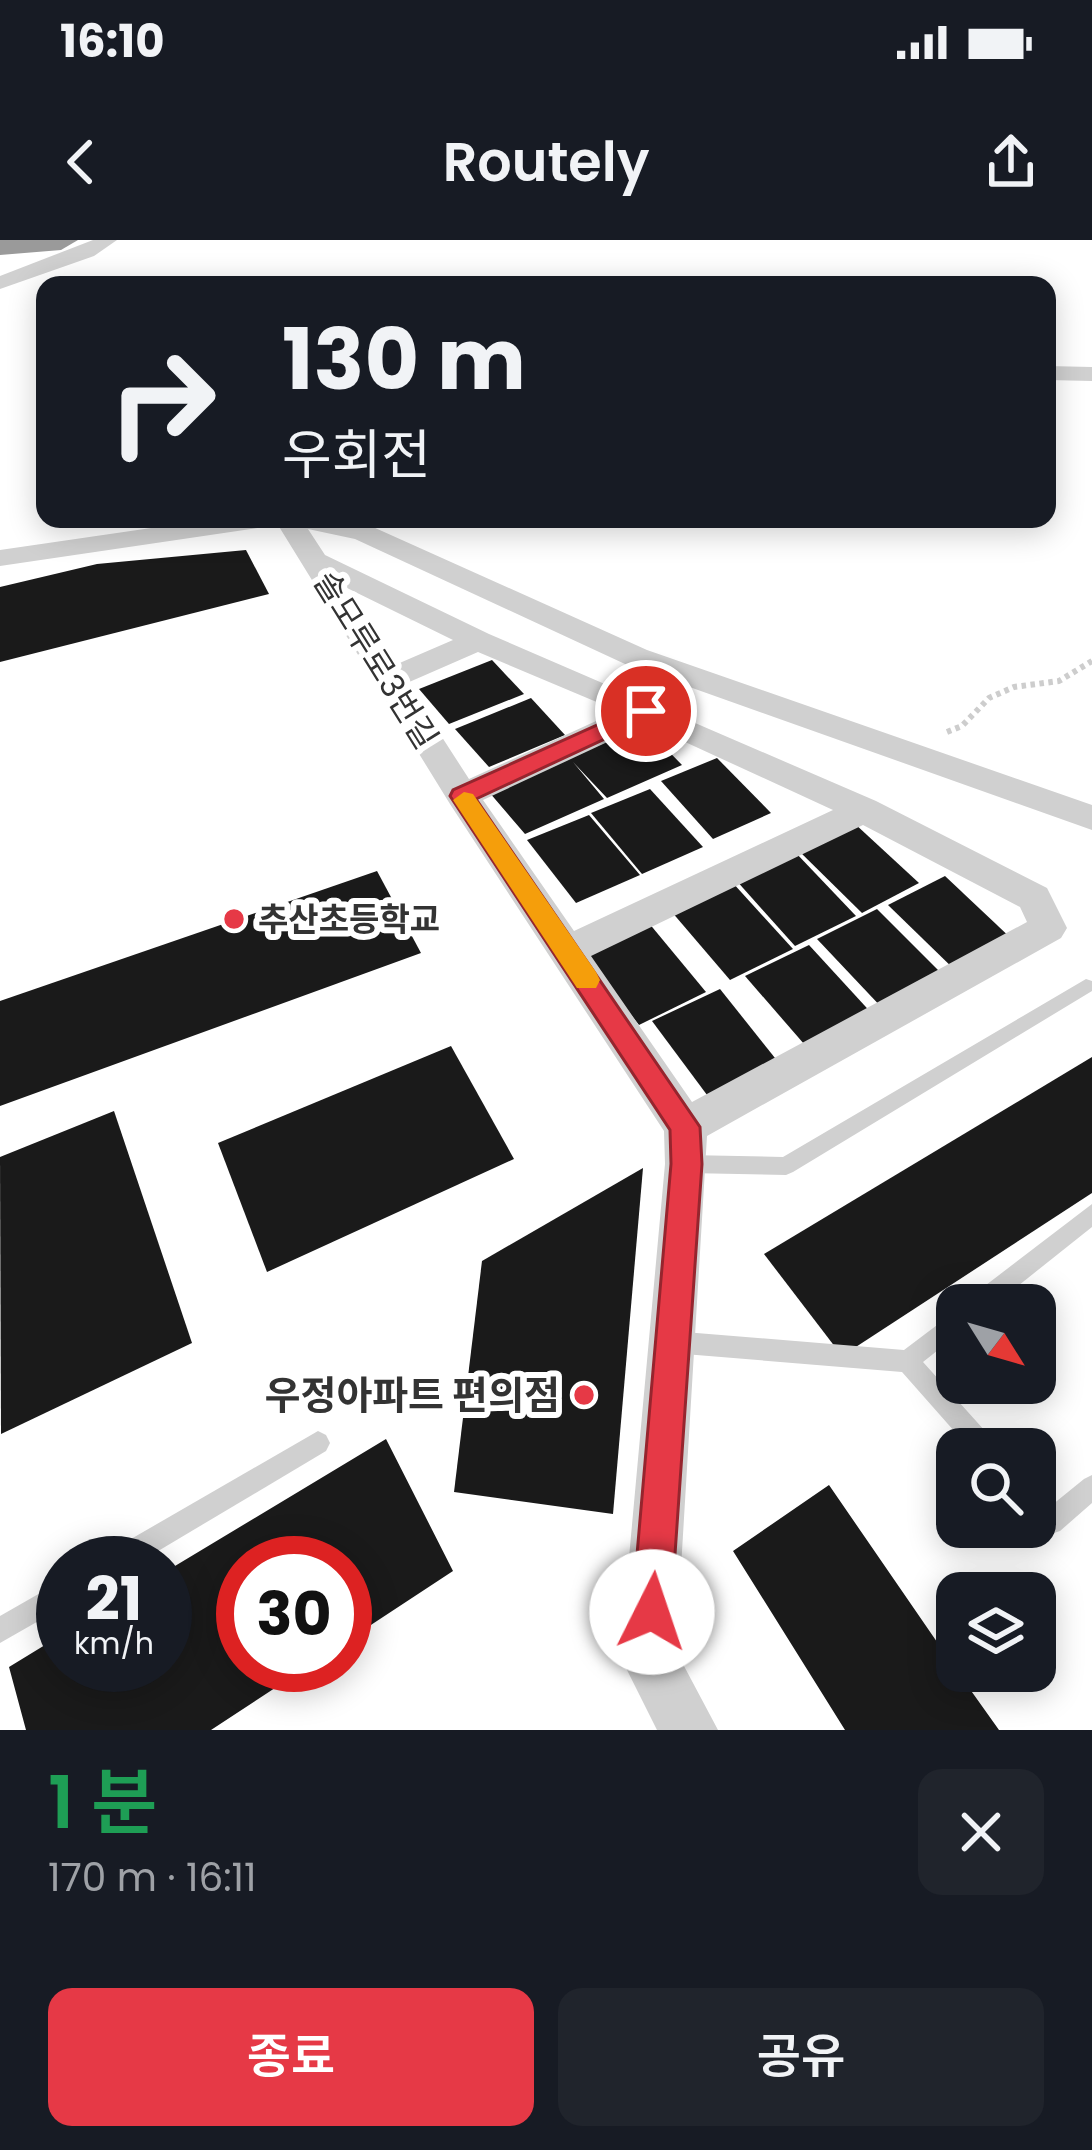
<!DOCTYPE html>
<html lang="ko">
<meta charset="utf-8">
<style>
:root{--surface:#171b24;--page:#20242c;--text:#f1f3f6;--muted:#9ea1a6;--accent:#e63946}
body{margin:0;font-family:Poppins,"Noto Sans KR",sans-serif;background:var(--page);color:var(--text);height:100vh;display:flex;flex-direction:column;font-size:45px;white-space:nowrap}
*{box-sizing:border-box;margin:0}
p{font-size:39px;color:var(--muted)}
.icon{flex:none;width:66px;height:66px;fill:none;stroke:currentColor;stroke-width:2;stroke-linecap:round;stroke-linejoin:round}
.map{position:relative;height:1490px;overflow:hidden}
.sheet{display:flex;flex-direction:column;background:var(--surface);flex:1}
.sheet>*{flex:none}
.banner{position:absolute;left:36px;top:36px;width:1020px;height:252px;border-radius:24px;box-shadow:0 6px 30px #0003;background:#171b24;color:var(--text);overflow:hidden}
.needle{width:78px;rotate:127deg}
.fabs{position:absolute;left:936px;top:1044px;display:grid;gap:24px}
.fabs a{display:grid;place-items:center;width:120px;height:120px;border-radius:24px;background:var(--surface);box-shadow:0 6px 30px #0003;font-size:60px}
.speed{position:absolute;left:36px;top:1296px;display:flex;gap:24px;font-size:60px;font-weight:700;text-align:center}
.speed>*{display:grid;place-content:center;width:156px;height:156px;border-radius:50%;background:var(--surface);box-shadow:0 6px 30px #0003;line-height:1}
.speed small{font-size:30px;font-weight:400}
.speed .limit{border:18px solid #d22;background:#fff;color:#111}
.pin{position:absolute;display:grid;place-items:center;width:102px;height:102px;color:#fff;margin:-51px;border:6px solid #fff;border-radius:50%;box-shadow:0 3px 12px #0007}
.me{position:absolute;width:132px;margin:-66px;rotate:4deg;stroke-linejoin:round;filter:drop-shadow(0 0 9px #0008)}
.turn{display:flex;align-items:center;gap:42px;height:252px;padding:0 48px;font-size:54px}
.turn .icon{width:156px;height:156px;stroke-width:2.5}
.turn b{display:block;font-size:84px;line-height:102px}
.round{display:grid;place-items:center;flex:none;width:126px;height:126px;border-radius:24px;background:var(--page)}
.summary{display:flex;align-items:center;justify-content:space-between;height:204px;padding:0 48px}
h1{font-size:72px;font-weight:600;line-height:90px;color:#1e9e55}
.button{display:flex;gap:24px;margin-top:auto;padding:24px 48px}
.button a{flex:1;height:138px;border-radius:24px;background:var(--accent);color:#fff;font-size:48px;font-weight:600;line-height:138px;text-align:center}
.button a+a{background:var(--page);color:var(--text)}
.status{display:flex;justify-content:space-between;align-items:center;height:84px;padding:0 60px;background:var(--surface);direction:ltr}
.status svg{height:33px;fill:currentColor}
header{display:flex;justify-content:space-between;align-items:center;height:156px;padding:0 48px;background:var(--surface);font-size:54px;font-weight:600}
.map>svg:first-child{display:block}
.building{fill:#1a1a1a}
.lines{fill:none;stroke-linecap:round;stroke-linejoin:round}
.path{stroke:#cdcdcd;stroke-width:6;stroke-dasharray:4.5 4.5;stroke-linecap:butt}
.lane{fill:#d0d0d0;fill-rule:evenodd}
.street{fill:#d0d0d0;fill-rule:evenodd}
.highway{fill:#9a9a9a;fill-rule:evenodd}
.route{fill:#e63946;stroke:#96252e;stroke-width:3}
.slow{fill:#f59e0b}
.poi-dot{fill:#e63946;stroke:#fff;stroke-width:4.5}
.labels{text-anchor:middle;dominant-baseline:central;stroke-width:12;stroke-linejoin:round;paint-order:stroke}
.street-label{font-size:33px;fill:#333;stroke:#fff}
.poi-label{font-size:33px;font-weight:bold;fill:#333;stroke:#fff;text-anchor:start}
.near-poi-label{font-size:39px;font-weight:bold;fill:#333;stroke:#fff;text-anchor:end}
</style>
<div class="status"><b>16:10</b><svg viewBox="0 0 49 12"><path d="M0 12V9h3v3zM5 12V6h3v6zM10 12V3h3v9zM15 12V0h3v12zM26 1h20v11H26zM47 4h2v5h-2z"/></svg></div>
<header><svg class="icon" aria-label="back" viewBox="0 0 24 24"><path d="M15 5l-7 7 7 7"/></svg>Routely<svg class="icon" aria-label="share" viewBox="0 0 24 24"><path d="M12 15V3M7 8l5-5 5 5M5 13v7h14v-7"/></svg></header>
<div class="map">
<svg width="1092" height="1490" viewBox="0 0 1092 1490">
<rect width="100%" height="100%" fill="#fff"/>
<g class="building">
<path d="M246 310 269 354 0 422V347L97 324Z"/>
<path d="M492 420 524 454 449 484 419 449Z"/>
<path d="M531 458 565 495 489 527 455 489Z"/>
<path d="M644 486 682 525 607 558 573 522 604 559 525 594 489 552Z"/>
<path d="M717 518 771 573 713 599 661 541Z"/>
<path d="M650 549 703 607 642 634 591 573Z"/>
<path d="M589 575 640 635 576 663 527 600Z"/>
<path d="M854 583 919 643 862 673 798 610Z"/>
<path d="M795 612 856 676 795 706 735 639Z"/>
<path d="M377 631 421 713 0 866V761Z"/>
<path d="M945 636 1015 702 958 733 888 665Z"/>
<path d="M732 642 793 709 730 740 671 671Z"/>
<path d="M877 669 947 739 885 771 817 699Z"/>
<path d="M648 682 706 752 639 785 582 713Z"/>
<path d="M809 705 876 778 811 812 745 736Z"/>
<path d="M720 749 783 828 713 863 652 781Z"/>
<path d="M451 806 514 919 267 1032 218 903Z"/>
<path d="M1092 817V953L842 1116 764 1014Z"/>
<path d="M114 871 192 1103 1 1194 0 917Z"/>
<path d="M643 928 613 1274 454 1252 482 1021Z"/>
<path d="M386 1199 453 1331 345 1402V1323H243V1425H310L211 1490H26L9 1427 63 1394V1425H165V1332Z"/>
<path d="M829 1245 957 1431 999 1490H845L733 1311Z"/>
</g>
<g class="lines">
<path class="path" d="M947 492 962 486 989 458 1014 447 1059 441 1092 421"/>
<g class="lane">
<path d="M1086 739 1092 741V751L793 932 786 935 687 933 680 930 677 924 680 918 687 915 783 917Z"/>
<path d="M1092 964V987L994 1065H966L969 1058Z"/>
<path d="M957 1070V1095L923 1122 994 1201 998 1209H970L902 1132 672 1113 664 1110 661 1102 664 1094 672 1091 904 1110Z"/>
<path d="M318 1191 326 1195 330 1203 326 1211 138 1323H102L105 1314Z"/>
<path d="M1092 1235V1263L1060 1291 1051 1294 1042 1291 1035 1282V1252L1044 1255 1052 1265 1084 1239Z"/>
<path d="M63 1340V1367L0 1403V1376Z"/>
</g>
<g class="street">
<path d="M93 0H117L94 16 0 49V36Z"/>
<path d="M1047 126 1092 127V141L1047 140Z"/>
<path d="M213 279H336L373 287 647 410 1092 565V590L625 424 355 299 308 289 325 315 489 394 876 561 1047 648 1067 688 1061 698 707 896 676 1411 718 1490H657L620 1416 665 924 664 891 450 564 278 285 0 326V310ZM345 347 453 400 395 425ZM478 412 618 471 469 539 407 443ZM646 484 833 570 574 691 483 560ZM863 585 1020 667 1027 682 692 862 591 716Z"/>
</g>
<path class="highway" d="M0 0H78L61 10 0 15Z"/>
</g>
<path class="route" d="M646 463 657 471 654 476 476 559 700 887 702 924 671 1372 665 1385 652 1391 638 1385 632 1372 671 924 670 890 450 556 453 550Z"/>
<path class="slow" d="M464 552 473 554 596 732 600 740 596 748H577L453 560Z"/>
<g class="poi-dot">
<circle cx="234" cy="679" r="12"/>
<circle cx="584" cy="1155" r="12"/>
</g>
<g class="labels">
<g class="street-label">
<text transform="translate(376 420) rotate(58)">솔모루로3번길</text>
</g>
<g class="poi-label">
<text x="258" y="679">추산초등학교</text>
</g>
<g class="near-poi-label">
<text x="560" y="1155">우정아파트 편의점</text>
</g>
</g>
</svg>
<div class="fabs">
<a><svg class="needle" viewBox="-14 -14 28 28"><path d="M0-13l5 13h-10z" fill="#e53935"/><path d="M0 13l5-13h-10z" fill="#9ea1a6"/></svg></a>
<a><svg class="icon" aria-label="search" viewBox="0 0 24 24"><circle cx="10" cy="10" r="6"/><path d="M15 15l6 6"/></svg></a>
<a><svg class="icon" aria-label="layers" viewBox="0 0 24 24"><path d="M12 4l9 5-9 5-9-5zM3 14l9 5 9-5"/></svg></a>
</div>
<div class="speed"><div>21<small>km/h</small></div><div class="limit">30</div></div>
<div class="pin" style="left:646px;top:471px;background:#d93025"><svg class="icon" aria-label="arrive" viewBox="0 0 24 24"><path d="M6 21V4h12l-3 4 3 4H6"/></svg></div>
<svg class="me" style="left:652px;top:1372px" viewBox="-20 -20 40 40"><circle r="19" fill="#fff"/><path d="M0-13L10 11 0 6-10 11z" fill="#e63946"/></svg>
<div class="banner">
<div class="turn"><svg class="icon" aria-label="right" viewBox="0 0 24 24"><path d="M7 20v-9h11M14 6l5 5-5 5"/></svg><div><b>130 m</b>우회전</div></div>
</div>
</div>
<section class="sheet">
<div class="summary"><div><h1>1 분</h1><p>170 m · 16:11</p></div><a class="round"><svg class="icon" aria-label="close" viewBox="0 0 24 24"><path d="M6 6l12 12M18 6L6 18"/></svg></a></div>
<div class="button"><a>종료</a><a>공유</a></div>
</section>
